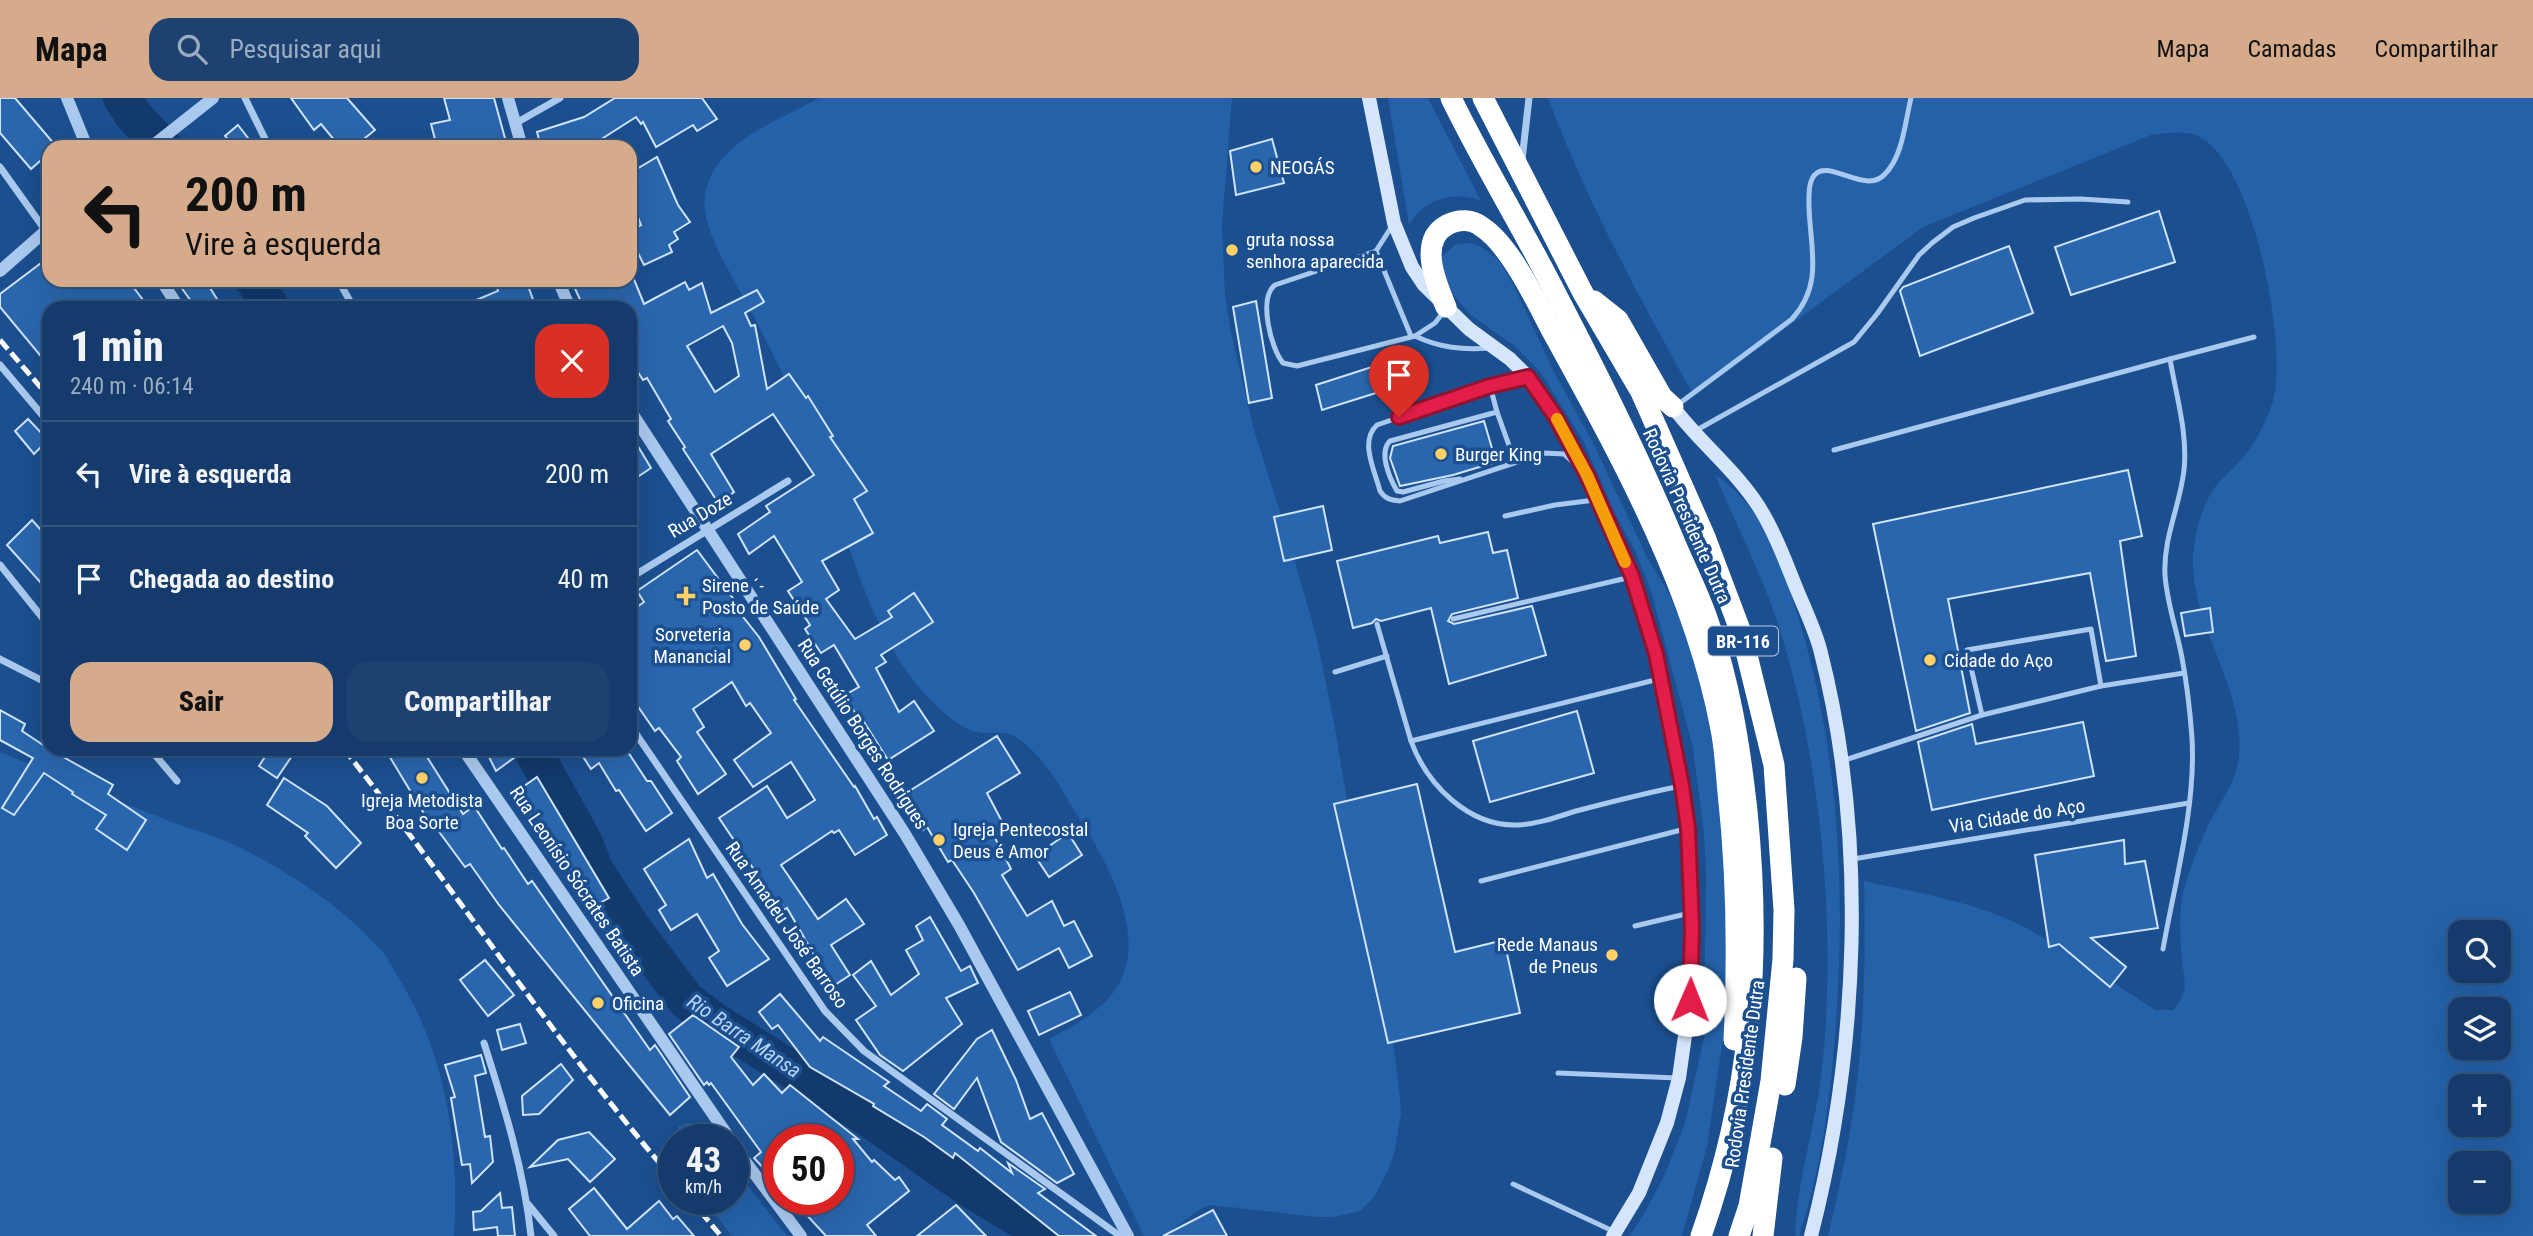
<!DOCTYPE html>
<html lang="pt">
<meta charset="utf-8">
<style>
:root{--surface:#143b6b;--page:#1d4271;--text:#f1f3f6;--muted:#9dadc1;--line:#33557e;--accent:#d6ab8b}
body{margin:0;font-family:"Roboto Condensed",sans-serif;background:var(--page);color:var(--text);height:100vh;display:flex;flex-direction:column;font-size:26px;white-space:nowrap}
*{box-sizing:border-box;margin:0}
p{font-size:23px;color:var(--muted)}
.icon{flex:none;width:38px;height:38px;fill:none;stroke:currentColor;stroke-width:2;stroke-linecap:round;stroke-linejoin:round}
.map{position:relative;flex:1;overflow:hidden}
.sheet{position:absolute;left:42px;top:203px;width:595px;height:455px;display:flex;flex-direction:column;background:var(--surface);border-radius:21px;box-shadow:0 7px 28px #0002,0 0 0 2px var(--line)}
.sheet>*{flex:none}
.hud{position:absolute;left:42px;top:42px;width:595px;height:147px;border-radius:21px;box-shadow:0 7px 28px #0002,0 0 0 2px var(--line);background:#d6ab8b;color:#111;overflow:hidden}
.controls{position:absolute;left:2448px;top:822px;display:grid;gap:14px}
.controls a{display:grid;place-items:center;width:63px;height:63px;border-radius:14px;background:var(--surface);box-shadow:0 7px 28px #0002,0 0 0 2px var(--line);font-size:35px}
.speed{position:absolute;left:658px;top:1026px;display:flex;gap:14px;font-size:35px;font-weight:700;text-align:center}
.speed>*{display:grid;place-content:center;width:91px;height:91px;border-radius:50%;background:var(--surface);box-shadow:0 7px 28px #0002,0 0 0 2px var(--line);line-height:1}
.speed small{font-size:18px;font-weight:400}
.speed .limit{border:10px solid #d22;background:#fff;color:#111}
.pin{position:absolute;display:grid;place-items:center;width:60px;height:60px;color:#fff;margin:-72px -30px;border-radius:50% 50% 50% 0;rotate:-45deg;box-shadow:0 0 7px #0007}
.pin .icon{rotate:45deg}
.me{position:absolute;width:77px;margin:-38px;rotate:1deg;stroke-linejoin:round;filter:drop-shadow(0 0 5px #0008)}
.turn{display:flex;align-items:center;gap:24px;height:147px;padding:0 28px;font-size:32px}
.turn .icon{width:91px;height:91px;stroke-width:2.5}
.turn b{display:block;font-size:49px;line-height:60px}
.round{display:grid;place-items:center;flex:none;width:74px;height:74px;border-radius:21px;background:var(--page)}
.overview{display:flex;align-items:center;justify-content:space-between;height:119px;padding:0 28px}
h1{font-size:42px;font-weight:800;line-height:52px}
.primary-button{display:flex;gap:14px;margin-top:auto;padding:14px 28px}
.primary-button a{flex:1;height:80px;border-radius:21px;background:var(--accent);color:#111;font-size:28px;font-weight:800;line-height:80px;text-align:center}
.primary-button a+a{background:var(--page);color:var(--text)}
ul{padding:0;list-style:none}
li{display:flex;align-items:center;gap:21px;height:105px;padding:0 28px;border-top:2px solid var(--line)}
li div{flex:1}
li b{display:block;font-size:26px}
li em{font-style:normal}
header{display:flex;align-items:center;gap:42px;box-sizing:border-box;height:98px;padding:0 35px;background:var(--accent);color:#111}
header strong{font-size:33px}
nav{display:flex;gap:38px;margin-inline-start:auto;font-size:24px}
.search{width:490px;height:63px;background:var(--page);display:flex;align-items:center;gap:18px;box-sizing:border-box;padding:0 24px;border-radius:21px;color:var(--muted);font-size:26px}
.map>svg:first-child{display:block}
.green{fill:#2461a8;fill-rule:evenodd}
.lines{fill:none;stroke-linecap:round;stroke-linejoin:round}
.river{stroke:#123a6d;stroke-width:38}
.building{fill:#2a66ad;stroke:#cfe3fa;stroke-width:2;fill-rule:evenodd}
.service{stroke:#a9c9ee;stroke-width:5}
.minor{stroke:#a9c9ee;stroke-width:7}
.tertiary{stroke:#a9c9ee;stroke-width:12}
.secondary{stroke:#d6e6fa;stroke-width:14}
.motorway{stroke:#fff;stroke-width:21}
.rail{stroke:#fff;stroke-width:5;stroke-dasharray:12 5;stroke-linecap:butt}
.route-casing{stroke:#92132f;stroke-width:18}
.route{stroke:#e11d48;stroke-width:12}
.slow{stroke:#f59e0b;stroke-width:12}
.poi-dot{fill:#ffd166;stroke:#1b4f8f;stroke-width:2.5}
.labels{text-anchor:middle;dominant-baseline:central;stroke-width:7;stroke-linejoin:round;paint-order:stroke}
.shield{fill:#1b4f8f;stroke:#bbcadd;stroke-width:2}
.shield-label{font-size:18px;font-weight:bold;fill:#fff}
.poi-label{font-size:19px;fill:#fff;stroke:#1b4f8f;text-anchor:start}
.street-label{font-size:19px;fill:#fff;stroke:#1b4f8f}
.water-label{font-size:21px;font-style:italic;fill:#b5d3f5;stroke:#1b4f8f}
</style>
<header>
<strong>Mapa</strong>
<div class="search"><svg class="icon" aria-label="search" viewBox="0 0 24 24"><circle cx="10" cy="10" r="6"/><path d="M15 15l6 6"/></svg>Pesquisar aqui</div>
<nav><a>Mapa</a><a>Camadas</a><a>Compartilhar</a></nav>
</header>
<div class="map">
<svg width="2533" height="1138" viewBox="0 0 2533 1138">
<rect width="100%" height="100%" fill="#1b4f8f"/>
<g class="green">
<path d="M819 0H1232L1222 126 1225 198 1231 234 1254 332 1288 439 1316 537 1334 624 1359 776 1383 857 1400 1000 1401 1015 1395 1052 1388 1072 1374 1099 1360 1113 1334 1119H1318L1211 1107 1201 1111 1163 1138H1144L1049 941C1070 930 1091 918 1108 901 1156 850 1109 767 1079 720 1063 694 1048 664 1023 644 1004 628 992 639 973 633 950 626 921 593 907 574 863 509 847 439 821 366 803 315 777 264 752 215 736 183 699 131 705 96 714 44 778 23 819 0Z"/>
<path d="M1388 0H1428L1481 103C1453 92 1424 101 1409 127Z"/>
<path d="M1548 0H2533V1138H1828C1836 1103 1844 1069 1850 1033 1864 951 1866 866 1864 783 1919 795 1978 804 2028 831 2072 855 2113 885 2155 912H2173C2178 906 2182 901 2184 894 2186 884 2183 873 2182 862 2180 842 2179 820 2182 799 2187 777 2196 755 2205 734 2221 698 2243 683 2239 637 2235 578 2190 518 2193 459 2195 435 2201 409 2215 389 2222 380 2232 372 2240 363 2255 346 2266 324 2273 303 2288 249 2254 64 2198 38 2184 32 2166 35 2151 37L1923 129 1694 298C1640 201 1587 104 1548 0ZM2460 835H2499V873H2460ZM2460 912H2499V950H2460ZM2460 989H2499V1027H2460ZM2460 1066H2499V1104H2460Z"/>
<path d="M1468 145 1480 148 1498 161 1513 186 1554 274 1592 343 1648 461 1668 494 1686 533 1700 576 1711 632 1727 758 1726 921 1707 1048 1682 1138H1629L1644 1116 1665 1076 1685 1025 1704 940 1706 776 1704 735 1693 650 1651 493 1635 452 1614 414 1584 344 1541 275 1517 250 1471 217 1451 194 1441 166 1442 159 1456 146Z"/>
<path d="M1715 377C1762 406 1781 464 1797 515 1838 646 1846 788 1836 924 1831 996 1822 1070 1799 1138H1795C1797 1081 1816 1027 1822 970 1837 830 1821 657 1777 523 1760 472 1736 426 1715 377Z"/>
<path d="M0 654C54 676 107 699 162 720 188 731 215 737 241 750 291 775 344 810 381 852 388 860 393 870 398 879 446 955 460 1049 454 1138H0Z"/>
<path d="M688 1025 698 1028 711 1041H674V1054C673 1044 674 1037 679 1028Z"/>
<path d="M733 1069 787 1138H732L703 1101H733Z"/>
</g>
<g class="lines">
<g class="river">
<path d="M122 0 134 18 163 49"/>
<path d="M254 182 271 210"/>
<path d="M532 651 584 745 594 771 632 830 686 902 711 921 870 1021 969 1090 1048 1138"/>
</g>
</g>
<g class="building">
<path d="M0 0H15L56 48 49 49V55L31 71 0 35Z"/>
<path d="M291 0H347L375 32 354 49H340L321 26 314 32Z"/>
<path d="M444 0H494L506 44 480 49H437L431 26 450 22Z"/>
<path d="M615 0H702L717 21 697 33 693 27 656 49 643 24 641 26 636 19 589 49H541L537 34 584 19Z"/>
<path d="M238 27 255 49H234L225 38Z"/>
<path d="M1272 41 1284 85 1236 97 1230 53Z"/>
<path d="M657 59 678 107 690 124 674 134 678 141 669 147 672 154 644 167 630 139V133L641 127 634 109 637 108 630 94V75Z"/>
<path d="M2159 113 2175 164 2071 197 2055 149Z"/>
<path d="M2009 148 2033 215 1920 258 1900 193 1903 189Z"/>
<path d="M49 159V182H128L149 210H49V268L0 209V196Z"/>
<path d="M631 174 644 206 685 184 689 192 702 185 711 215 757 192 764 204 745 215 751 228 755 227 767 291 789 276 806 300 808 298 833 338 830 339 867 393 854 401 873 435 822 463 839 492 826 501 855 541 892 519 888 513 914 495 933 524 881 557 886 564 876 570 899 614 914 603 934 633 888 662 862 621 859 622 845 597 859 589 834 547 821 555 805 531 810 527 788 493 802 484 774 438 749 456 738 436 770 414 766 408 814 377 773 316 711 356 734 394 719 406 683 351 685 349 668 323 671 321 647 280 643 282 630 262V210H584L571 182H630ZM723 228 732 245 739 278 715 294 687 248Z"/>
<path d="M176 182H205L217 201 204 210H196Z"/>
<path d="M495 182H526L536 210H457L498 193Z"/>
<path d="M1256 203 1272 300 1249 305 1233 209Z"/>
<path d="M1406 258 1414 283 1322 312 1316 287Z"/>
<path d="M28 321 48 342 34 356 15 333Z"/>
<path d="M1484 323 1496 364 1453 377 1400 388 1390 360 1393 348Z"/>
<path d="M630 335 651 370 630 384Z"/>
<path d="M2128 372 2142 438 2120 443 2136 558 2106 563 2090 475 1948 501 1970 615 1916 633 1873 426Z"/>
<path d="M1323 408 1332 452 1284 463 1274 419Z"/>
<path d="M32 422 49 441V494L7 447Z"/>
<path d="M1488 434 1493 455 1507 452 1518 500 1452 516 1448 523 1454 526 1532 508 1546 557 1449 586 1431 510 1381 523 1376 521 1372 525 1353 530 1337 463 1438 438 1440 445Z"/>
<path d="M697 452 735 503 732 505 759 539 796 601 794 602 854 689 855 688 874 721 877 719 887 737 855 757 839 732 834 735 832 733 781 767 818 821 846 801 864 826 831 847 850 877 827 892 811 868 818 864 787 810 782 813 719 720 767 688 787 720 815 702 791 664 753 689 734 662 771 635 750 605 746 608 732 584 693 611 704 629 697 634 726 676 698 696 677 663 681 659 659 630 655 633 630 597V514L644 504 637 493Z"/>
<path d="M2210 510 2213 534 2185 538 2181 515Z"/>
<path d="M0 612 25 626 22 633 49 651 113 687 108 696 146 722 127 752 96 731 106 717 72 696 73 694 44 675 14 717 2 710 33 660 0 642Z"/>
<path d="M1577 613 1594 675 1490 704 1473 643Z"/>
<path d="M2083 624 2094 678 1932 712 1918 644 1972 626 1976 646Z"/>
<path d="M997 638 1020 675 987 695 1006 731 994 738 1011 771 1002 777 1027 818 1052 803 1064 828 1074 823 1092 858 1069 870 1059 850 1018 872 974 795 952 762 948 764 927 729 923 732 903 697Z"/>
<path d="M270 651H277L292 658 277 680 259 668Z"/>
<path d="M385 651H422L463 716 474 708 502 751 504 750 528 786 532 783 650 952 655 947 690 999 670 1017 499 807 470 766 465 769 434 727 432 729Z"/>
<path d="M485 651H526L496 673Z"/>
<path d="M578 651H626L647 683H651L672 715 646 733 619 692 616 693 599 665 591 671Z"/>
<path d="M537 679 609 800 591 810 566 763 561 766 517 693Z"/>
<path d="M284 680 327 708 361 745 336 770 305 738 308 735 267 707Z"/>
<path d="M1417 686 1455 854 1504 842 1520 915 1388 945 1334 706Z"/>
<path d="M1068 735 1082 757 1049 779 1035 758Z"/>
<path d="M689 741 707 780 713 776 742 826 769 861 727 888 709 860 719 853 697 816 671 832 659 812 666 807 644 771Z"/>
<path d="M2124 742 2125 766 2145 763 2158 830 2091 840 2126 869 2110 889 2059 846 2049 849 2035 757Z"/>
<path d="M930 819 961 873 970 868 978 885 946 900 962 926 903 973 880 957 856 922 876 908 853 877 871 863 891 897 919 876 906 852 923 842 916 828Z"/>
<path d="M485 862 514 897 488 918 460 882Z"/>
<path d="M1070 894 1081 917 1039 937 1028 913Z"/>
<path d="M780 896 820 943 823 939 889 984 884 988 921 1013 927 1006 947 1021 942 1027 978 1053 980 1050 1012 1075 1008 1065 1045 1091 1038 1095 1096 1138H1059L955 1055 953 1060 924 1039 873 1008 874 1006 810 969 778 927 772 931 759 914Z"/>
<path d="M693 917 739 949 731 959 753 987 764 976 782 995 790 987 858 1041H853L872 1064 874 1062 895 1082 899 1079 909 1093 867 1127 876 1138H826L792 1101H838V1041H779V1087L754 1060 761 1054 711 985 709 987 707 984 704 987 669 936Z"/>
<path d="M520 926 526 945 502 952 497 932Z"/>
<path d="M992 932 1016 982 1030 1021 1042 1015 1074 1076 1057 1085 1001 1044 977 980 954 1011 934 996 977 941Z"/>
<path d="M481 957 486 975 475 978 485 1039 490 1038 493 1064 472 1085 470 1066 462 1067 451 1000 455 999 445 967Z"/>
<path d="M561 966 573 982 539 1016 523 1017 522 998Z"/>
<path d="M589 1034 615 1061 590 1084 568 1061 530 1069 558 1042Z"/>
<path d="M594 1090 627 1131 659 1103 673 1121 677 1118 694 1138H590L569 1111Z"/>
<path d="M500 1095 502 1110 512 1109 515 1138H498L497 1129 474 1132 473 1114 481 1113Z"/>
<path d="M956 1107 986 1138H917Z"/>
<path d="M1213 1112 1227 1138H1163Z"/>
</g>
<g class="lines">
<g class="service">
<path d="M1376 153 1275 187C1258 200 1271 251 1283 265L1297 268 1415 238 1435 225 1445 212"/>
<path d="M1376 153 1411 238"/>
<path d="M1376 153 1392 128"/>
<path d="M1415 238C1440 250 1463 252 1490 250"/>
<path d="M2170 261 2254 239"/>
<path d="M1525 280 1490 288 1377 327C1359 343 1375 373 1380 393 1385 401 1391 402 1400 403L1544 355 1564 356 1576 367"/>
<path d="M1490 288 1497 314"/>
<path d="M1676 308 1792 221C1824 186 1810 150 1809 108 1809 99 1808 89 1812 81 1824 55 1865 99 1885 76 1903 58 1905 24 1911 0"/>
<path d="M1695 333 1854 244 1877 216 1919 157 1932 145 1953 129 1974 120 2025 102 2081 101 2128 104"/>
<path d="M1834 352 2170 261C2176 297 2188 336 2184 372 2180 408 2163 440 2165 477 2167 506 2177 532 2182 560 2187 586 2190 613 2192 640 2196 708 2175 784 2163 851"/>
<path d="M1460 381 1444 383 1403 394 1397 393C1390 381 1378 354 1390 343L1497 314 1515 364"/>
<path d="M1505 418 1555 407 1595 402"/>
<path d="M1453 521 1631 479"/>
<path d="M1377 526 1411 643C1427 687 1469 729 1518 727 1538 726 1557 719 1576 713 1611 704 1645 695 1681 688"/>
<path d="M1335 574 1387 558"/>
<path d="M1982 617 1967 552 2091 531 2101 588"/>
<path d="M1411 643 1659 581"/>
<path d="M1842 663 1982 617 2101 588 2184 575"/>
<path d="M1853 761 2189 705"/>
<path d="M1481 783 1685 731"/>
<path d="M1635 828 1690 815"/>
<path d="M1558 975 1677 980"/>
<path d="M1513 1086 1615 1134"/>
</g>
<g class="minor">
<path d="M245 0 269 49"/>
<path d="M516 25 560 0"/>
<path d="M1522 62 1529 0"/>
<path d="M0 69 45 132"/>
<path d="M338 182 354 210"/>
<path d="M0 267 49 325"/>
<path d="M0 467 49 528"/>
<path d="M630 480 788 383"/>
<path d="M0 561 49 586"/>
<path d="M630 627 825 913 864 953 1120 1138"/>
<path d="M150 651 177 683"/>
<path d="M484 945C504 1008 524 1072 531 1138"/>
<path d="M528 1106 554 1138"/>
</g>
<g class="tertiary">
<path d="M67 0 87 49"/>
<path d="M508 0 522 49"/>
<path d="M151 49 213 0"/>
<path d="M0 173 49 130"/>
<path d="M161 182 179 210"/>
<path d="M558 182 570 210"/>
<path d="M630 312 905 736 959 827 1128 1138"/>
<path d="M463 651 730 1041"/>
<path d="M733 1047 801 1138"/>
</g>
<g class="secondary">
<path d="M1369 0 1394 125 1412 169 1424 187 1469 231 1510 261 1528 279 1555 318 1587 377 1632 478 1662 581 1688 730 1692 846 1690 902 1679 980 1667 1025 1639 1095 1613 1138"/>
<path d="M1673 309C1700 345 1740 376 1762 414 1776 437 1785 462 1795 487 1803 507 1814 529 1820 551 1868 738 1859 951 1811 1138"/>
</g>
<g class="motorway">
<path d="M1451 0C1479 58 1513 114 1543 171 1590 261 1636 351 1675 445 1686 471 1699 496 1708 523 1730 584 1740 649 1747 713 1762 862 1751 997 1701 1138"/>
<path d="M1483 0 1583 195 1641 294 1705 439 1742 537 1774 667 1784 812 1783 861 1771 983 1749 1108 1739 1138"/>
<path d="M1594 203 1618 222 1662 299 1673 309"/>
<path d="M1446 209C1437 187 1417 143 1447 127 1459 121 1472 121 1482 129 1510 147 1536 203 1552 233 1620 357 1695 491 1721 631 1725 651 1726 673 1728 694 1737 776 1738 859 1734 942"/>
<path d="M1785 987 1792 939 1796 880"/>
<path d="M1763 1138 1772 1060"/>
</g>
<g class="rail">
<path d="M0 242 49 299"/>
<path d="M344 651C456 793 556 945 674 1082"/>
<path d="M690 1101 721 1138"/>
</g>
</g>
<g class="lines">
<g class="route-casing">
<path id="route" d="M1399 319 1490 288 1528 279 1555 318 1587 377 1632 478 1656 556 1682 688 1688 730 1692 830 1690 902"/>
</g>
<use href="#route" class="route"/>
<path class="slow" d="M1557 321 1587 377 1625 464"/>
</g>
<g class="poi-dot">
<circle cx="1256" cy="69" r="7"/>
<circle cx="1232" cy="152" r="7"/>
<circle cx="1441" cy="356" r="7"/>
<path d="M682.5 487.5h7v7h7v7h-7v7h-7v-7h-7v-7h7z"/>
<circle cx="745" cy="547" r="7"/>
<circle cx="1930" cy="562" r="7"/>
<circle cx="422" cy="680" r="7"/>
<circle cx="939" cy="742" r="7"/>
<circle cx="1612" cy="857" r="7"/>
<circle cx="598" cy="905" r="7"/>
</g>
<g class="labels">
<rect class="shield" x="1708" y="528.5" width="70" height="29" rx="5"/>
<g class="shield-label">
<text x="1743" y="543">BR-116</text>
</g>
<g class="poi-label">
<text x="1270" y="69">NEOGÁS</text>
<text x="1246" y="141">gruta nossa<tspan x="1246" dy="22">senhora aparecida</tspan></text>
<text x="1455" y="356">Burger King</text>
<text x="702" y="487">Sirene ´-<tspan x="702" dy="22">Posto de Saúde</tspan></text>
<text x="731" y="536" text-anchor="end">Sorveteria<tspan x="731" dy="22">Manancial</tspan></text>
<text x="1944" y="562">Cidade do Aço</text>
<text x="422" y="702" text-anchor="middle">Igreja Metodista<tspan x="422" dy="22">Boa Sorte</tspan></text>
<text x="953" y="731">Igreja Pentecostal<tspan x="953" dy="22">Deus é Amor</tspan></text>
<text x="1598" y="846" text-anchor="end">Rede Manaus<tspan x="1598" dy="22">de Pneus</tspan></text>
<text x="612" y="905">Oficina</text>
</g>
<g class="street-label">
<text transform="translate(700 417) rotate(-31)">Rua Doze</text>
<text transform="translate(1687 418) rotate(66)">Rodovia Presidente Dutra</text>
<text transform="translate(863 636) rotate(57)">Rua Getúlio Borges Rodrigues</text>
<text transform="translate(2017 718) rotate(-9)">Via Cidade do Aço</text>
<text transform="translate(577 783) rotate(56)">Rua Leonísio Sócrates Batista</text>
<text transform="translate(787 827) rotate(55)">Rua Amadeu José Barroso</text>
<text transform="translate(1745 976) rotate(-82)">Rodovia Presidente Dutra</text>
</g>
<g class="water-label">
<text transform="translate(744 938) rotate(34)">Rio Barra Mansa</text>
</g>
</g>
</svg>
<div class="controls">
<a><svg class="icon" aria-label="search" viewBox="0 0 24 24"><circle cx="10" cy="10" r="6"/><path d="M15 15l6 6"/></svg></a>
<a><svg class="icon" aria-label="layers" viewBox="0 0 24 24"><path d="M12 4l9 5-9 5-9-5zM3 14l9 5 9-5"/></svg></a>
<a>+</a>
<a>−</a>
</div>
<div class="speed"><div>43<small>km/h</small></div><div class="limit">50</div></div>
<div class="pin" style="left:1399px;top:319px;background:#d93025"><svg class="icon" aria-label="arrive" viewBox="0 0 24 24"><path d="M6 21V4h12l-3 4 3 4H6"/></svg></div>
<svg class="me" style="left:1690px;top:902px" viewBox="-20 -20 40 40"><circle r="19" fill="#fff"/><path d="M0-13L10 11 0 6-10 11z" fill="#e11d48"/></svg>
<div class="hud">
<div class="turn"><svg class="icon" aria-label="left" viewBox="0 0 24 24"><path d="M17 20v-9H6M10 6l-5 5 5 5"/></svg><div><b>200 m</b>Vire à esquerda</div></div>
</div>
<section class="sheet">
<div class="overview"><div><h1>1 min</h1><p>240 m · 06:14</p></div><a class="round" style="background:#d93025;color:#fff"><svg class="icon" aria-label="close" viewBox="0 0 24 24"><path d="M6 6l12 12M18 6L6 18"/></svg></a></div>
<ul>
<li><svg class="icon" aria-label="left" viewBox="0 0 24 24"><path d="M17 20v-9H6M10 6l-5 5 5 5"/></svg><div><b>Vire à esquerda</b></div><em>200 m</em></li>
<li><svg class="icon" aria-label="arrive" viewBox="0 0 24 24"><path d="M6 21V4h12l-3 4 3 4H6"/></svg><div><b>Chegada ao destino</b></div><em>40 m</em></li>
</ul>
<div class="primary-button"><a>Sair</a><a>Compartilhar</a></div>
</section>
</div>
